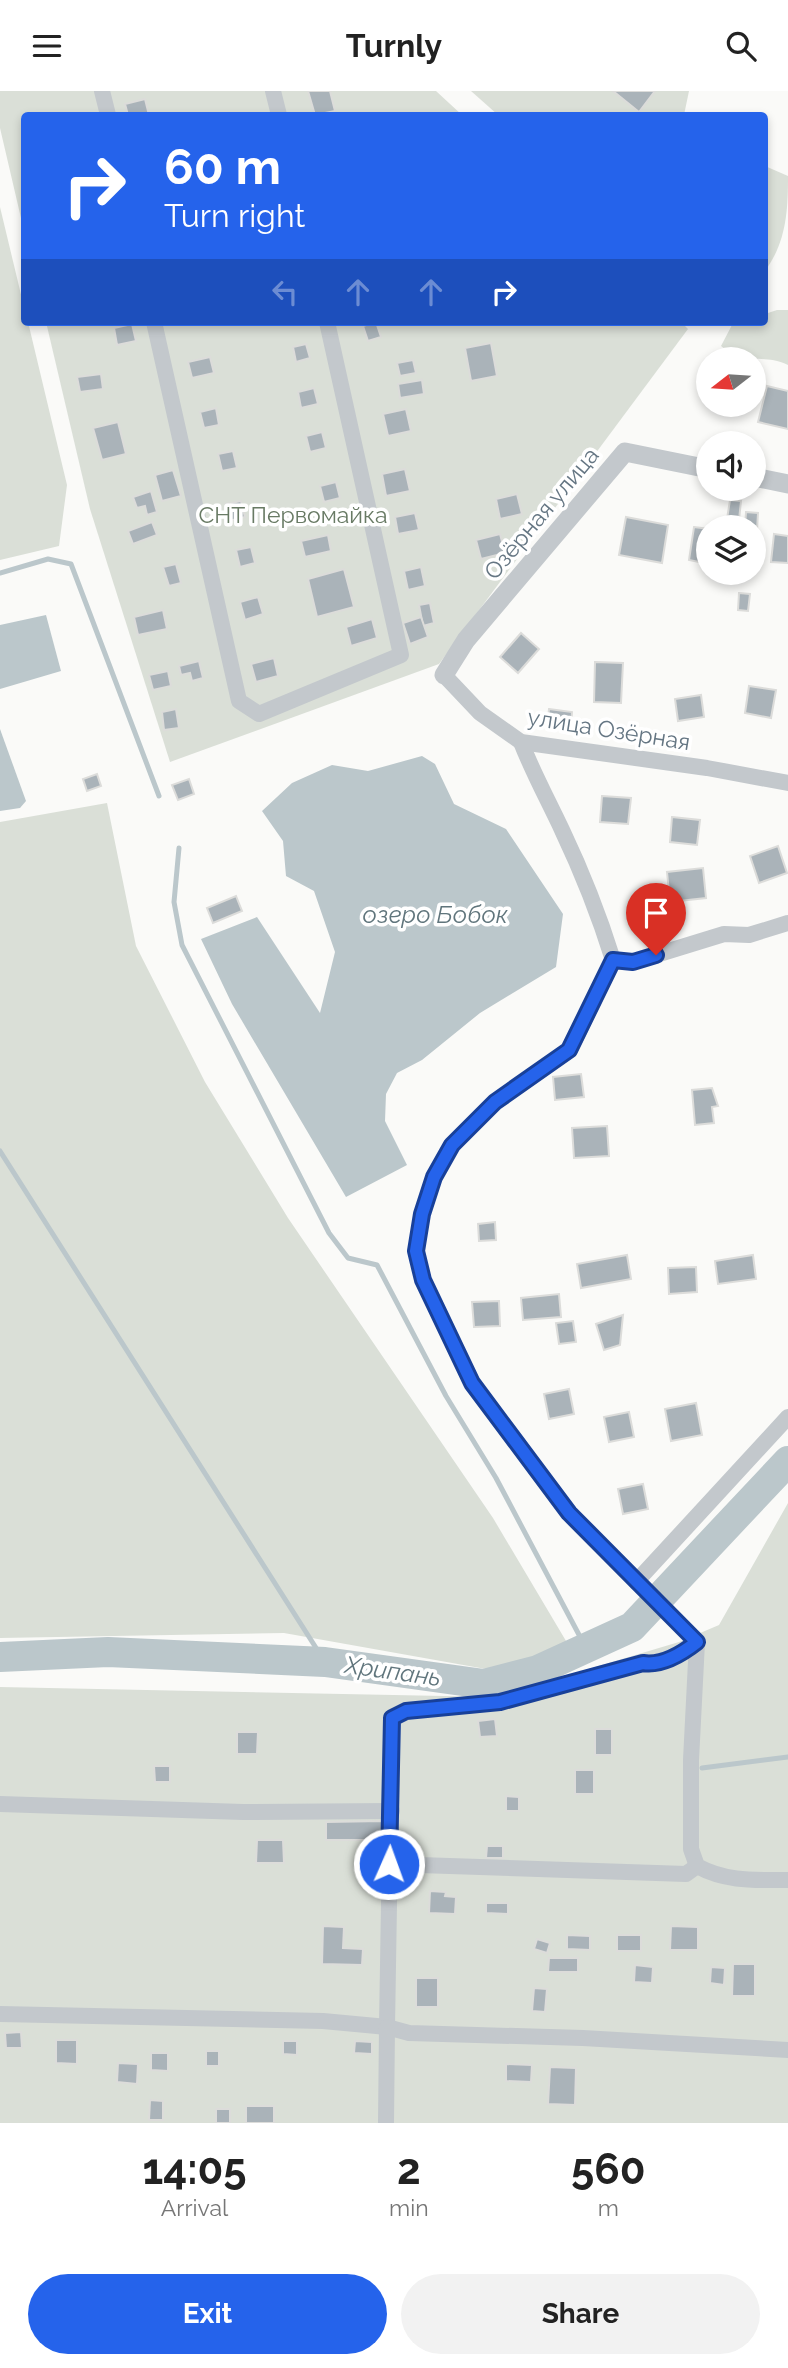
<!DOCTYPE html>
<meta charset="utf-8">
<style>
:root{--surface:#fff;--page:#f2f2f2;--text:#222;--muted:#767676;--accent:#2563eb}
body{margin:0;font-family:Raleway,sans-serif;background:var(--page);color:var(--text);height:100vh;display:flex;flex-direction:column;font-size:26px;white-space:nowrap}
*{box-sizing:border-box;margin:0}
p{font-size:23px;color:var(--muted)}
.icon{flex:none;width:38px;height:38px;fill:none;stroke:currentColor;stroke-width:2;stroke-linecap:round;stroke-linejoin:round}
.map{position:relative;height:2032px;overflow:hidden}
.drawer{display:flex;flex-direction:column;background:var(--surface);flex:1}
.drawer>*{flex:none}
.banner{position:absolute;left:21px;top:21px;width:747px;height:214px;border-radius:7px;box-shadow:0 4px 10px #0003;background:#2563eb;color:#fff;overflow:hidden}
.needle{width:46px;rotate:253deg}
.fabs{position:absolute;left:696px;top:256px;display:grid;gap:14px}
.fabs a{display:grid;place-items:center;width:70px;height:70px;border-radius:50%;background:var(--surface);box-shadow:0 4px 10px #0003;font-size:35px}
.pin{position:absolute;display:grid;place-items:center;width:60px;height:60px;color:#fff;margin:-72px -30px;border-radius:50% 50% 50% 0;rotate:-45deg;box-shadow:0 0 7px #0007}
.pin .icon{rotate:45deg}
.me{position:absolute;width:77px;margin:-38px;rotate:2deg;stroke-linejoin:round;filter:drop-shadow(0 0 5px #0008)}
.turn{display:flex;align-items:center;gap:24px;height:147px;padding:0 28px;font-size:32px}
.turn .icon{width:91px;height:91px;stroke-width:2.5}
.turn b{display:block;font-size:49px;line-height:60px}
.lanes{display:flex;align-items:center;height:66px;padding:0 28px;background:#0003;justify-content:center;gap:35px;direction:ltr}
.lanes .off{opacity:.35}
.eta{display:flex;justify-content:space-evenly;align-items:center;height:119px;text-align:center}
.eta b{font-size:42px;font-weight:700;line-height:49px}
.cta{display:flex;gap:14px;margin-top:auto;padding:14px 28px}
.cta a{flex:1;height:80px;border-radius:42px;background:var(--accent);color:#fff;font-size:28px;font-weight:700;line-height:80px;text-align:center}
.cta a+a{background:var(--page);color:var(--text)}
header{display:flex;justify-content:space-between;align-items:center;height:91px;padding:0 28px;background:var(--surface);font-size:32px;font-weight:700}
.map>svg:first-child{display:block}
.green{fill:#dadfd7}
.water{fill:#bbc7cb}
.lines{fill:none;stroke-linecap:round;stroke-linejoin:round}
.stream{stroke:#bbc7cb;stroke-width:5}
.river{stroke:#bbc7cb;stroke-width:30}
.building{fill:#aab3b9;stroke:#dcdcda;stroke-width:2}
.minor{stroke:#c3c8cc;stroke-width:16}
.tertiary{stroke:#c3c8cc;stroke-width:19}
.route-casing{stroke:#184099;stroke-width:18}
.route{stroke:#2563eb;stroke-width:12}
.labels{text-anchor:middle;dominant-baseline:central;stroke-width:7;stroke-linejoin:round;paint-order:stroke}
.street-label{font-size:23px;fill:#657683;stroke:#fff}
.park-label{font-size:23px;fill:#687a64;stroke:#fff}
.water-label{font-size:24px;font-style:italic;fill:#60757c;stroke:#fff}
</style>
<header><svg class="icon" aria-label="menu" viewBox="0 0 24 24"><path d="M4 6h16M4 12h16M4 18h16"/></svg>Turnly<svg class="icon" aria-label="search" viewBox="0 0 24 24"><circle cx="10" cy="10" r="6"/><path d="M15 15l6 6"/></svg></header>
<div class="map">
<svg width="788" height="2032" viewBox="0 0 788 2032">
<rect width="100%" height="100%" fill="#fafaf8"/>
<g class="green">
<path d="M0 0H436L462 24H24V140L0 37Z"/>
<path d="M471 0H689L684 24H498Z"/>
<path d="M765 75 788 85C788 121 786 151 765 180Z"/>
<path d="M0 116 24 216V231H28L67 394 59 455 0 469Z"/>
<path d="M777 219H788V274C759 261 748 277 721 255L733 232 765 231V223Z"/>
<path d="M46 231H681L688 238 439 573 170 671 90 418Z"/>
<path d="M107 712 136 855 205 991 288 1127 493 1427 569 1555 497 1580 284 1542 0 1547V731Z"/>
<path d="M788 1412V2032H0V1596L495 1606 679 1551 719 1534Z"/>
</g>
<g class="water">
<path d="M46 524 61 580 0 598V534Z"/>
<path d="M0 638 26 710 20 717 0 720Z"/>
<path d="M422 665 435 673 454 713 506 738 563 823 556 876 480 922 422 969 397 982 386 1003 385 1030 407 1074 346 1106 232 913 201 848 257 826 320 922 335 861 314 800 286 785 283 750 262 720 292 692 332 674 368 680Z"/>
</g>
<g class="lines">
<g class="stream">
<path d="M0 482 48 468 71 473 159 705"/>
<path d="M179 757 174 811 182 854 329 1142 348 1167 377 1174 446 1305 496 1387 586 1557"/>
<path d="M0 1060 325 1571"/>
<path d="M702 1677 788 1666"/>
</g>
<path class="river" d="M0 1566 108 1561 325 1571 484 1593 538 1579 632 1536 788 1370"/>
</g>
<g class="building">
<path d="M308 0H330L335 20 315 24Z"/>
<path d="M613 0H655L639 21Z"/>
<path d="M145 8 149 24H128L125 13Z"/>
<path d="M376 231 381 246 368 250 363 235Z"/>
<path d="M132 233 136 250 117 254 114 237Z"/>
<path d="M491 252 497 285 471 290 465 257Z"/>
<path d="M306 253 310 267 296 271 293 256Z"/>
<path d="M210 266 214 282 192 287 188 271Z"/>
<path d="M413 269 416 282 400 285 397 272Z"/>
<path d="M101 283 103 298 80 301 77 286Z"/>
<path d="M422 289 424 303 400 307 398 293Z"/>
<path d="M767 295 788 300V338L758 331Z"/>
<path d="M314 297 318 313 301 317 298 301Z"/>
<path d="M216 317 219 334 204 337 200 321Z"/>
<path d="M406 318 411 340 388 345 383 323Z"/>
<path d="M118 331 126 363 102 369 93 337Z"/>
<path d="M322 341 326 357 310 361 306 345Z"/>
<path d="M233 360 237 377 222 380 218 363Z"/>
<path d="M405 378 410 400 386 405 382 383Z"/>
<path d="M173 379 181 405 162 410 155 384Z"/>
<path d="M336 391 340 407 324 411 320 395Z"/>
<path d="M151 400 157 421 147 424 145 415 137 417 133 406Z"/>
<path d="M517 403 522 423 500 428 496 408Z"/>
<path d="M730 409 741 410 739 429 727 428Z"/>
<path d="M241 410 245 426 229 430 226 413Z"/>
<path d="M746 421 758 422 756 457 754 436H745Z"/>
<path d="M415 422 419 439 398 443 395 426Z"/>
<path d="M626 426 668 434 662 472 619 464Z"/>
<path d="M152 431 157 444 133 453 128 440Z"/>
<path d="M694 436 709 438V473L689 469Z"/>
<path d="M500 443 505 462 481 468 476 449Z"/>
<path d="M774 443 788 445V472L771 471Z"/>
<path d="M328 444 331 460 305 466 301 450Z"/>
<path d="M251 456 255 472 240 476 236 459Z"/>
<path d="M176 473 181 492 169 495 163 476Z"/>
<path d="M421 476 425 495 408 499 404 480Z"/>
<path d="M344 478 354 516 317 526 308 488Z"/>
<path d="M739 502 750 503 748 520 738 519Z"/>
<path d="M258 506 263 523 245 529 240 511Z"/>
<path d="M430 512 434 532 423 535 419 514Z"/>
<path d="M163 519 167 538 138 544 134 526Z"/>
<path d="M421 526 428 546 410 553 403 532Z"/>
<path d="M372 528 377 547 351 555 346 536Z"/>
<path d="M521 542 539 558 518 582 500 566Z"/>
<path d="M274 567 278 585 256 591 251 573Z"/>
<path d="M199 570 203 587 192 590 190 582 181 584 179 575Z"/>
<path d="M595 571 623 572 621 612 594 611Z"/>
<path d="M168 580 171 595 153 599 149 584Z"/>
<path d="M749 595 776 599 771 627 745 622Z"/>
<path d="M701 604 704 626 678 630 675 608Z"/>
<path d="M176 618 179 637 164 639 162 621Z"/>
<path d="M549 618 572 621 571 637 547 635Z"/>
<path d="M97 683 101 695 87 700 83 688Z"/>
<path d="M189 688 194 703 178 709 172 694Z"/>
<path d="M602 705 631 707 628 733 600 731Z"/>
<path d="M672 726 700 729 697 754 670 751Z"/>
<path d="M778 755 787 782 759 792 750 765Z"/>
<path d="M703 777 706 807 670 811 667 781Z"/>
<path d="M236 805 242 820 213 832 207 817Z"/>
<path d="M581 983 584 1006 555 1009 553 986Z"/>
<path d="M712 997 718 1015 712 1016 714 1032 695 1034 692 999Z"/>
<path d="M607 1035 609 1065 574 1067 572 1037Z"/>
<path d="M495 1131 496 1149 479 1150 478 1133Z"/>
<path d="M627 1164 631 1188 581 1197 577 1173Z"/>
<path d="M753 1164 756 1188 718 1193 715 1170Z"/>
<path d="M696 1176 697 1201 669 1203 668 1177Z"/>
<path d="M559 1203 561 1226 523 1229 521 1207Z"/>
<path d="M499 1210 500 1235 474 1236 472 1211Z"/>
<path d="M623 1224 620 1254 604 1259 596 1233Z"/>
<path d="M573 1230 576 1251 559 1253 556 1232Z"/>
<path d="M569 1298 574 1323 549 1328 544 1303Z"/>
<path d="M696 1312 702 1344 671 1350 665 1318Z"/>
<path d="M629 1321 634 1346 609 1351 604 1326Z"/>
<path d="M643 1393 648 1418 623 1423 618 1398Z"/>
<path d="M495 1628 497 1645 480 1646 478 1630Z"/>
<rect x="595" y="1638" width="17" height="26"/>
<path d="M237 1641H258L257 1663H237Z"/>
<path d="M154 1675H170V1691H155Z"/>
<rect x="575" y="1679" width="19" height="24"/>
<path d="M506 1705 519 1706V1720H506Z"/>
<path d="M382 1730V1749H326V1731Z"/>
<path d="M257 1749H283L284 1772H256Z"/>
<path d="M487 1755H503V1767H486Z"/>
<path d="M430 1800 446 1801 445 1805 456 1806 455 1823 429 1822Z"/>
<path d="M486 1812H508V1823L486 1822Z"/>
<path d="M323 1835 344 1836 343 1857 363 1858 362 1874 322 1873Z"/>
<path d="M671 1835 698 1836V1859H670Z"/>
<path d="M567 1844 590 1845V1859L567 1858Z"/>
<rect x="617" y="1844" width="24" height="16"/>
<path d="M537 1848 550 1852 547 1862 534 1858Z"/>
<path d="M549 1867H578V1881H548Z"/>
<path d="M733 1873H755V1905H732Z"/>
<path d="M635 1874 653 1876 652 1892 634 1891Z"/>
<path d="M711 1876 725 1877 724 1894 710 1892Z"/>
<rect x="416" y="1887" width="22" height="29"/>
<path d="M534 1897 547 1898 545 1921 532 1920Z"/>
<path d="M21 1941 22 1957H6L5 1942Z"/>
<path d="M56 1949H77V1973L56 1972Z"/>
<path d="M283 1950H297V1964L283 1963Z"/>
<path d="M355 1950 372 1951V1963L354 1962Z"/>
<rect x="206" y="1960" width="13" height="15"/>
<path d="M151 1962H168V1980L151 1979Z"/>
<path d="M118 1972 138 1973 137 1993 117 1991Z"/>
<path d="M506 1973 532 1974 531 1991 506 1990Z"/>
<path d="M550 1976 576 1977 575 2014 548 2013Z"/>
<path d="M150 2009 163 2010V2029H149Z"/>
<rect x="246" y="2015" width="28" height="17"/>
<rect x="216" y="2018" width="14" height="14"/>
</g>
<g class="lines">
<g class="minor">
<path d="M102 0 108 24"/>
<path d="M273 0 279 24"/>
<path d="M154 231 239 610 259 623 401 564 327 231"/>
<path d="M444 584 480 622 521 651 707 677 788 692"/>
<path d="M521 651C533 682 548 709 562 739 582 781 599 824 613 869"/>
<path d="M788 832 749 844 724 843 633 871 613 869 570 959 495 1011 452 1054 434 1086 422 1123 416 1160 423 1189 472 1292 569 1422 697 1551 691 1669V1758L697 1775C726 1791 755 1789 788 1789"/>
<path d="M636 1491 788 1326"/>
<path d="M0 1713 243 1721 392 1720"/>
<path d="M389 1773 686 1783 697 1775"/>
<path d="M0 1923 323 1930 387 1936 392 1627 406 1620 500 1611 643 1572C662 1575 683 1563 697 1551"/>
<path d="M386 2032 387 1936 409 1942 583 1947 788 1959"/>
</g>
<g class="tertiary">
<path d="M754 386 788 393"/>
<path d="M444 584 466 549 625 361 709 378"/>
</g>
</g>
<g class="lines">
<g class="route-casing">
<path id="route" d="M389 1773 392 1627 406 1620 500 1611 643 1572C662 1575 683 1562 697 1551L569 1422 472 1292 423 1189 416 1160 422 1123 434 1086 452 1054 495 1011 569 959 613 869 633 871 656 864"/>
</g>
<use href="#route" class="route"/>
</g>
<g class="labels">
<g class="street-label">
<text transform="translate(541 422) rotate(-50)">Озёрная улица</text>
<text transform="translate(609 638) rotate(9)">улица Озёрная</text>
</g>
<g class="park-label">
<text x="293" y="423">СНТ Первомайка</text>
</g>
<g class="water-label">
<text x="435" y="823">озеро Бобок</text>
<text transform="translate(393 1580) rotate(8)">Хрипань</text>
</g>
</g>
</svg>
<div class="fabs">
<a><svg class="needle" viewBox="-14 -14 28 28"><path d="M0-13l5 13h-10z" fill="#e53935"/><path d="M0 13l5-13h-10z" fill="#767676"/></svg></a>
<a><svg class="icon" aria-label="sound" viewBox="0 0 24 24"><path d="M4 9h4l5-4v14l-5-4H4zM17 9q2 3 0 6"/></svg></a>
<a><svg class="icon" aria-label="layers" viewBox="0 0 24 24"><path d="M12 4l9 5-9 5-9-5zM3 14l9 5 9-5"/></svg></a>
</div>
<div class="pin" style="left:656px;top:864px;background:#d93025"><svg class="icon" aria-label="arrive" viewBox="0 0 24 24"><path d="M6 21V4h12l-3 4 3 4H6"/></svg></div>
<svg class="me" style="left:389px;top:1773px" viewBox="-20 -20 40 40"><circle r="17" fill="#2563eb" stroke="#fff" stroke-width="3"/><path d="M0-11L8 9 0 5-8 9z" fill="#fff"/></svg>
<div class="banner">
<div class="turn"><svg class="icon" aria-label="right" viewBox="0 0 24 24"><path d="M7 20v-9h11M14 6l5 5-5 5"/></svg><div><b>60 m</b>Turn right</div></div>
<div class="lanes"><svg class="icon off" aria-label="left" viewBox="0 0 24 24"><path d="M17 20v-9H6M10 6l-5 5 5 5"/></svg><svg class="icon off" aria-label="ahead" viewBox="0 0 24 24"><path d="M12 20V5M6 11l6-6 6 6"/></svg><svg class="icon off" aria-label="ahead" viewBox="0 0 24 24"><path d="M12 20V5M6 11l6-6 6 6"/></svg><svg class="icon" aria-label="right" viewBox="0 0 24 24"><path d="M7 20v-9h11M14 6l5 5-5 5"/></svg></div>
</div>
</div>
<section class="drawer">
<div class="eta">
<div><b>14:05</b><p>Arrival</p></div>
<div><b>2</b><p>min</p></div>
<div><b>560</b><p>m</p></div>
</div>
<div class="cta"><a>Exit</a><a>Share</a></div>
</section>
